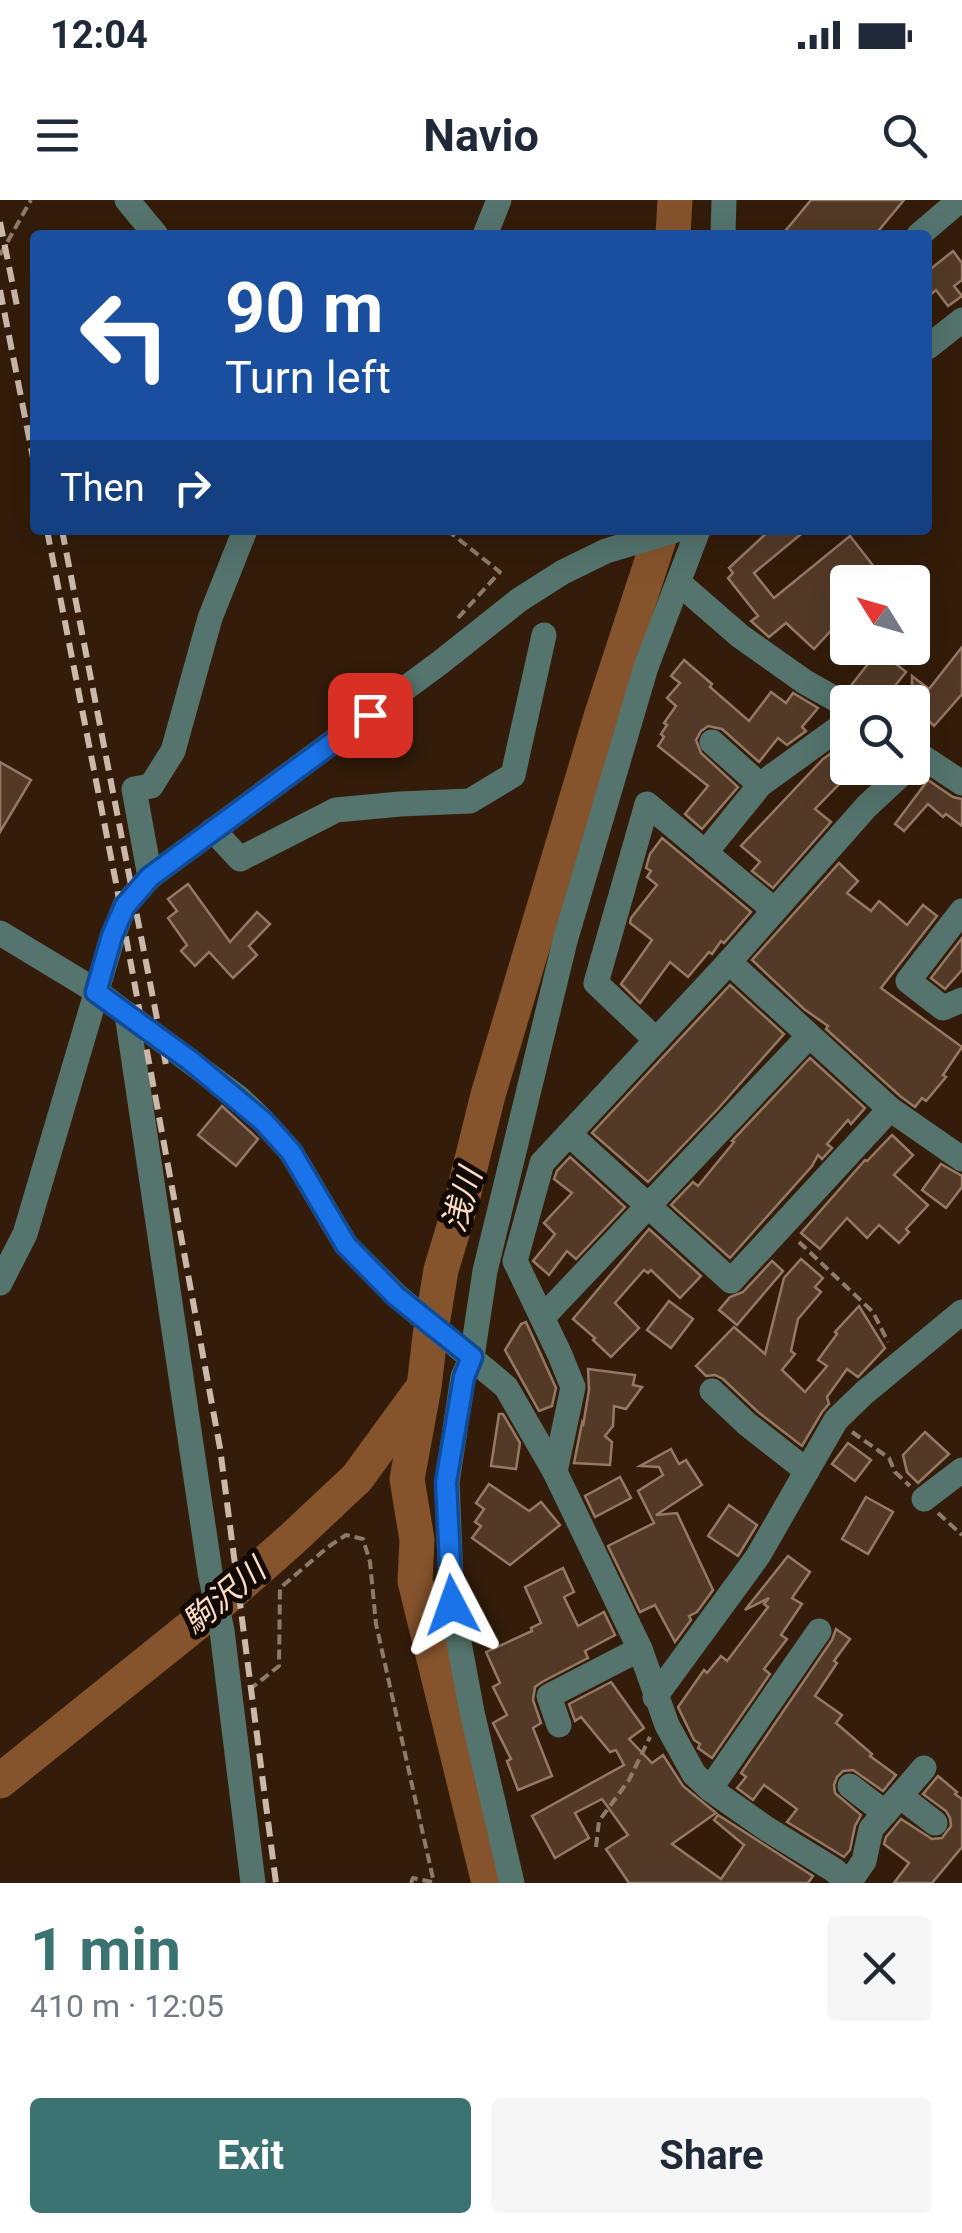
<!DOCTYPE html>
<meta charset="utf-8">
<style>
:root{--surface:#fff;--page:#f6f6f7;--text:#1f2937;--muted:#747a83;--accent:#3b7372}
body{margin:0;font-family:Roboto,"Noto Sans JP",sans-serif;background:var(--page);color:var(--text);height:100vh;display:flex;flex-direction:column;font-size:38px;white-space:nowrap}
*{box-sizing:border-box;margin:0}
p{font-size:32px;color:var(--muted)}
.icon{flex:none;width:55px;height:55px;fill:none;stroke:currentColor;stroke-width:2;stroke-linecap:round;stroke-linejoin:round}
.map{position:relative;height:1683px;overflow:hidden}
.sheet{display:flex;flex-direction:column;background:var(--surface);flex:1}
.sheet>*{flex:none}
.guide{position:absolute;left:30px;top:30px;width:902px;height:305px;border-radius:10px;box-shadow:0 10px 40px #0002;background:#1a4fa0;color:#fff;overflow:hidden}
.needle{width:65px;rotate:307deg}
.controls{position:absolute;left:830px;top:365px;display:grid;gap:20px}
.controls a{display:grid;place-items:center;width:100px;height:100px;border-radius:10px;background:var(--surface);box-shadow:0 10px 40px #0002;font-size:50px}
.pin{position:absolute;display:grid;place-items:center;width:85px;height:85px;color:#fff;margin:-42px;border-radius:20px;box-shadow:0 5px 15px #0006}
.me{position:absolute;width:110px;margin:-55px;rotate:356deg;stroke-linejoin:round;filter:drop-shadow(0 0 8px #0008)}
.turn{display:flex;align-items:center;gap:35px;height:210px;padding:0 30px;font-size:45px}
.turn .icon{width:130px;height:130px;stroke-width:2.5}
.turn b{display:block;font-size:70px;line-height:85px}
.then{display:flex;align-items:center;height:95px;padding:0 30px;background:#0003;gap:20px;font-size:38px}
.round{display:grid;place-items:center;flex:none;width:105px;height:105px;border-radius:10px;background:var(--page)}
.summary{display:flex;align-items:center;justify-content:space-between;height:170px;padding:0 30px}
h1{font-size:60px;font-weight:700;line-height:75px;color:var(--accent)}
.cta{display:flex;gap:20px;margin-top:auto;padding:20px 30px}
.cta a{flex:1;height:115px;border-radius:10px;background:var(--accent);color:#fff;font-size:40px;font-weight:700;line-height:115px;text-align:center}
.cta a+a{background:var(--page);color:var(--text)}
.status{display:flex;justify-content:space-between;align-items:center;height:70px;padding:0 50px;background:var(--surface);direction:ltr}
.status svg{height:28px;fill:currentColor}
header{display:flex;justify-content:space-between;align-items:center;height:130px;padding:0 30px;background:var(--surface);font-size:45px;font-weight:700}
.map>svg:first-child{display:block}
.lines{fill:none;stroke-linecap:round;stroke-linejoin:round}
.river{stroke:#86542c;stroke-width:35}
.building{fill:#533a27;stroke:#967964;stroke-width:2.5}
.path{stroke:#8e7a6b;stroke-width:4;stroke-dasharray:10 5;stroke-linecap:butt}
.minor{stroke:#54746d;stroke-width:25}
.rail{stroke:#cab8ab;stroke-width:6;stroke-dasharray:15 8;stroke-linecap:butt}
.route-casing{stroke:#114b97;stroke-width:25}
.route{stroke:#1a73e8;stroke-width:18}
.labels{text-anchor:middle;dominant-baseline:central;stroke-width:10;stroke-linejoin:round;paint-order:stroke}
.water-label{font-size:32px;font-style:italic;fill:#fcdcc5;stroke:#130903}
</style>
<div class="status"><b>12:04</b><svg viewBox="0 0 49 12"><path d="M0 12V9h3v3zM5 12V6h3v6zM10 12V3h3v9zM15 12V0h3v12zM26 1h20v11H26zM47 4h2v5h-2z"/></svg></div>
<header><svg class="icon" aria-label="menu" viewBox="0 0 24 24"><path d="M4 6h16M4 12h16M4 18h16"/></svg>Navio<svg class="icon" aria-label="search" viewBox="0 0 24 24"><circle cx="10" cy="10" r="6"/><path d="M15 15l6 6"/></svg></header>
<div class="map">
<svg width="962" height="1683" viewBox="0 0 962 1683">
<rect width="100%" height="100%" fill="#331c09"/>
<g class="lines">
<g class="river">
<path d="M673 35 675 0"/>
<path d="M0 1581 199 1421 291 1340 357 1278 419 1193"/>
<path d="M489 1683 415 1381 417 1340 407 1279 424 1187 430 1136 441 1070 462 1000 488 895 601 517 662 330"/>
</g>
</g>
<g class="building">
<path d="M811 0H904L875 35H782Z"/>
<path d="M953 51 962 63V80L954 86 962 96 948 106 936 90 928 97V71Z"/>
<path d="M770 330H806L754 373 774 398 850 336 886 382H848V412L814 449 786 423 769 437 751 421 758 416 728 378 733 373 729 368Z"/>
<path d="M962 447V494L934 526 929 521 917 535 912 534V476L929 489Z"/>
<path d="M879 450 906 472 882 502H866L849 488Z"/>
<path d="M684 460 712 484 710 487 749 521 771 492 786 503 793 493 818 508 802 527 806 531 787 545 778 538 759 562 722 529 708 526 701 531 696 540 701 553 738 587 702 629 685 614 708 586 658 546 664 537 661 534 667 525 664 523 676 506 667 498 680 483 671 476Z"/>
<path d="M840 547 848 554V575L815 609 831 622 773 688 752 671 760 662 741 646 823 559Z"/>
<path d="M0 562 31 580 0 632Z"/>
<path d="M928 580 953 597 962 599V626L946 614 943 617 928 604 904 631 895 624Z"/>
<path d="M662 638 751 712 724 743 721 741 712 754 709 752 688 777 670 762 640 803 621 784 652 740 630 723 631 718 657 685 647 677 651 671 646 668 650 654Z"/>
<path d="M839 663 858 681 847 693 871 711 879 701 907 725 923 705 937 716 881 788 962 847 943 875 946 877 926 901 922 898 915 907 900 896 826 829 828 826 804 809 752 760Z"/>
<path d="M188 684 230 742 257 712 270 724 249 746 257 755 233 778 209 752 195 766 181 751 187 745 168 718 177 711 168 699Z"/>
<path d="M962 738V770L945 789 931 778Z"/>
<path d="M730 785 784 834 717 910 648 982 592 933Z"/>
<path d="M810 858 865 908 851 924 848 920 827 944 832 948 822 959 818 955 812 966 730 1058 671 1005 693 982 698 986 734 942 732 941Z"/>
<path d="M222 906 258 939 236 966 198 935Z"/>
<path d="M892 935 913 955 894 975 928 1005 906 1029 909 1032 899 1043 879 1025 867 1038 847 1018 820 1049 801 1033 865 960 867 961Z"/>
<path d="M570 957 625 1007 576 1059 567 1051 549 1075 533 1061 555 1034 544 1023 572 993 554 979 557 971Z"/>
<path d="M941 964 962 976V987L946 1008 922 990Z"/>
<path d="M649 1029 701 1076 680 1098 651 1070 648 1073 644 1070 615 1103 639 1128 611 1157 593 1140 595 1138 573 1119Z"/>
<path d="M801 1059 823 1078 815 1087 821 1092 798 1119 791 1151 795 1154 782 1170 805 1192 827 1166 818 1160 837 1134 835 1132 859 1106 885 1148 858 1177 847 1169 827 1197 829 1204 822 1212 802 1246 758 1212 723 1179 715 1175 706 1176 696 1166 734 1127 765 1154 784 1078Z"/>
<path d="M772 1061 783 1071 737 1125 719 1110 730 1097 743 1092Z"/>
<path d="M669 1101 693 1119 671 1148 647 1130Z"/>
<path d="M526 1122 556 1188 552 1206 539 1211 505 1150 521 1124Z"/>
<path d="M588 1169 635 1175 633 1185 642 1187 626 1209 614 1206 613 1226 605 1236 612 1242 610 1265 574 1263 582 1223 583 1226 589 1190Z"/>
<path d="M499 1214H503L520 1243 516 1269 491 1266Z"/>
<path d="M925 1232 949 1254 918 1283 907 1272 903 1255Z"/>
<path d="M848 1243 871 1260 855 1281 832 1264Z"/>
<path d="M671 1249 679 1264 686 1260 702 1285 656 1315 677 1313 713 1390 697 1412 689 1416 691 1420 675 1442 655 1405 640 1412 608 1346 654 1323 638 1291 663 1275 659 1267 640 1266Z"/>
<path d="M620 1277 631 1298 595 1317 585 1296Z"/>
<path d="M489 1284 529 1311 541 1302 560 1325 510 1365 472 1338 481 1326 475 1322 484 1309 476 1303Z"/>
<path d="M866 1297 893 1312 868 1354 842 1339Z"/>
<path d="M729 1305 757 1325 738 1356 708 1336Z"/>
<path d="M788 1356 810 1372 792 1398 802 1404 781 1435 787 1439 764 1469 770 1474 712 1558 698 1548 700 1544 694 1540 678 1507 704 1470 707 1473 721 1456 727 1461 768 1407 764 1404 769 1398 745 1410Z"/>
<path d="M563 1368 574 1392 564 1397 578 1426 604 1412 615 1435 585 1451 588 1458 542 1482 535 1487 533 1500 541 1523 533 1528 552 1576 518 1590 507 1561 511 1559 493 1523 507 1515 493 1487 500 1483 486 1452 532 1431 531 1428 541 1423 525 1387Z"/>
<path d="M836 1429 850 1439 834 1461 837 1463 815 1496 842 1515 836 1523 872 1554 870 1556 896 1575 883 1591 853 1570 843 1571 837 1577 834 1585 835 1593 861 1615 855 1626 850 1650 844 1657 787 1622 797 1609 764 1585 753 1600 737 1588 746 1577 741 1573 832 1440Z"/>
<path d="M611 1482 644 1528 629 1539 652 1563 663 1555 683 1586 716 1613 672 1644 721 1679 744 1645 714 1620 718 1615 813 1676 808 1683H629L606 1649 628 1635 602 1599 575 1613 589 1638 555 1658 532 1616 624 1565 616 1550 610 1552 581 1517 575 1521 569 1504Z"/>
<path d="M938 1576 957 1592 955 1594 962 1599V1647L932 1683H894L909 1663 884 1644 886 1637 901 1619 932 1639 942 1638 951 1626 950 1618 946 1611 923 1594Z"/>
</g>
<g class="lines">
<g class="path">
<path d="M0 55 31 0"/>
<path d="M447 330 500 372 458 418"/>
<path d="M799 1042 873 1112 888 1142"/>
<path d="M852 1232 889 1258 895 1272 910 1286"/>
<path d="M938 1313 962 1335"/>
<path d="M249 1490 279 1466 280 1388 328 1347 346 1335 363 1339 370 1362 376 1424 434 1683"/>
<path d="M596 1647 599 1621 629 1580 650 1537"/>
<path d="M411 1683 413 1678 432 1682"/>
</g>
<g class="minor">
<path d="M127 0 156 35"/>
<path d="M485 35 499 0"/>
<path d="M723 35 724 0"/>
<path d="M919 35 960 0"/>
<path d="M928 147 962 120"/>
<path d="M679 383 740 436 805 482 848 506"/>
<path d="M712 542 760 585"/>
<path d="M912 550 962 583"/>
<path d="M213 630 240 659 336 610 400 604 470 601 513 575 544 435"/>
<path d="M705 653 760 585 848 521"/>
<path d="M150 677 134 589 151 586 173 551 210 418 245 330"/>
<path d="M962 711 908 781 943 808 962 800"/>
<path d="M0 733 96 791 239 898 264 922 291 952 346 1045 396 1095 506 1187 555 1272 640 1449 667 1525 694 1574 710 1589 767 1629 834 1670 848 1683"/>
<path d="M729 762 890 909 962 959"/>
<path d="M127 814 210 1372 222 1431 253 1683"/>
<path d="M655 839 596 783 647 604 773 709"/>
<path d="M569 934 731 1081 890 909"/>
<path d="M0 1083 25 1034 113 736 125 705 150 677 441 462 519 400 563 372 606 351 676 330"/>
<path d="M543 1117 809 836"/>
<path d="M712 1191 747 1224 807 1271"/>
<path d="M555 1272 573 1187 560 1155 515 1061 542 963 729 762 867 606 908 568"/>
<path d="M924 1299 962 1270"/>
<path d="M655 1497 758 1356 836 1220 864 1193 962 1112"/>
<path d="M559 1525 549 1496 640 1449"/>
<path d="M850 1586 885 1613"/>
<path d="M710 1589 819 1431"/>
<path d="M900 1596 935 1623"/>
<path d="M512 1683 472 1512 452 1405 447 1282 463 1177 472 1157 485 1071 565 741 646 467 698 330"/>
<path d="M849 1683 864 1661 871 1629 924 1568"/>
</g>
<g class="rail">
<path d="M0 22 18 111"/>
<path d="M0 90 35 268"/>
<path d="M47 330 116 683 220 1248 276 1683"/>
<path d="M62 330 166 865"/>
</g>
</g>
<g class="lines">
<g class="route-casing">
<path id="route" d="M370 515 150 677 125 706 112 736 96 792 192 862 264 922 291 952 346 1045 396 1096 472 1157 464 1177 446 1282 452 1405"/>
</g>
<use href="#route" class="route"/>
</g>
<g class="labels">
<g class="water-label">
<text transform="translate(462 1000) rotate(-73)">浅川</text>
<text transform="translate(224 1396) rotate(-40)">駒沢川</text>
</g>
</g>
</svg>
<div class="controls">
<a><svg class="needle" viewBox="-14 -14 28 28"><path d="M0-13l5 13h-10z" fill="#e53935"/><path d="M0 13l5-13h-10z" fill="#747a83"/></svg></a>
<a><svg class="icon" aria-label="search" viewBox="0 0 24 24"><circle cx="10" cy="10" r="6"/><path d="M15 15l6 6"/></svg></a>
</div>
<div class="pin" style="left:370px;top:515px;background:#d93025"><svg class="icon" aria-label="arrive" viewBox="0 0 24 24"><path d="M6 21V4h12l-3 4 3 4H6"/></svg></div>
<svg class="me" style="left:452px;top:1405px" viewBox="-20 -20 40 40"><path d="M0-17L14 15 0 8-14 15z" fill="#1a73e8" stroke="#fff" stroke-width="4"/></svg>
<div class="guide">
<div class="turn"><svg class="icon" aria-label="left" viewBox="0 0 24 24"><path d="M17 20v-9H6M10 6l-5 5 5 5"/></svg><div><b>90 m</b>Turn left</div></div>
<div class="then">Then<svg class="icon" aria-label="right" viewBox="0 0 24 24"><path d="M7 20v-9h11M14 6l5 5-5 5"/></svg></div>
</div>
</div>
<section class="sheet">
<div class="summary"><div><h1>1 min</h1><p>410 m · 12:05</p></div><a class="round"><svg class="icon" aria-label="close" viewBox="0 0 24 24"><path d="M6 6l12 12M18 6L6 18"/></svg></a></div>
<div class="cta"><a>Exit</a><a>Share</a></div>
</section>
